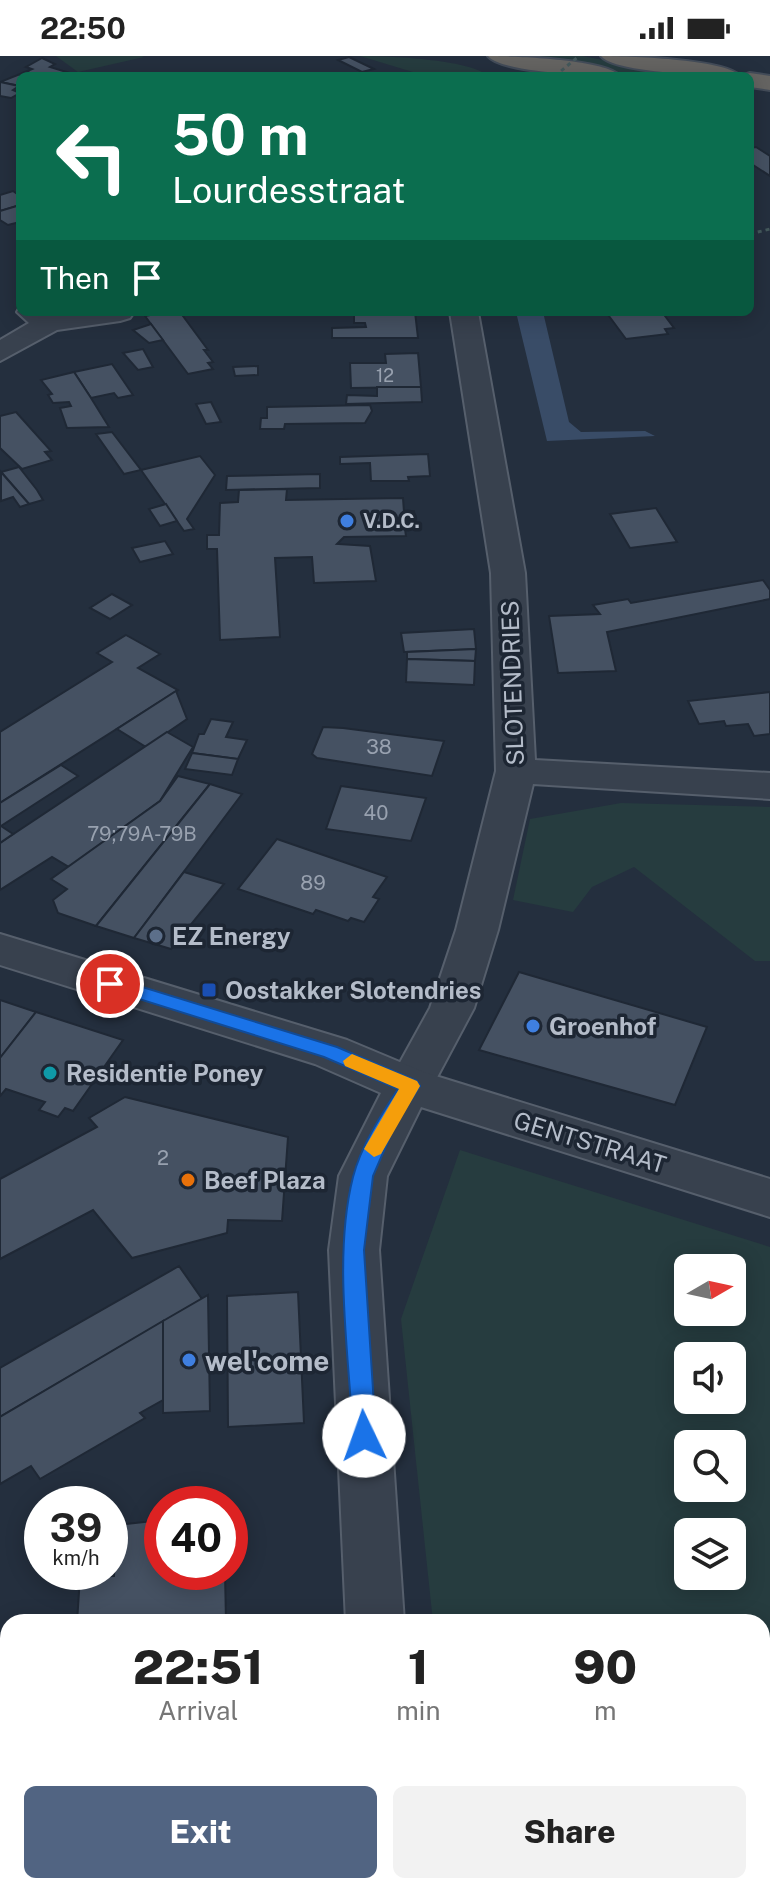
<!DOCTYPE html>
<style>
:root{--surface:#fff;--page:#f2f2f2;--text:#222;--muted:#767676;--accent:#516482}
body{margin:0;font-family:"Public Sans",sans-serif;background:var(--page);color:var(--text);height:100vh;display:flex;flex-direction:column;font-size:30px;white-space:nowrap}
*{box-sizing:border-box;margin:0}
p{font-size:26px;color:var(--muted)}
.icon{flex:none;width:44px;height:44px;fill:none;stroke:currentColor;stroke-width:2;stroke-linecap:round;stroke-linejoin:round}
.map{position:relative;flex:1;overflow:hidden}
.sheet{position:absolute;left:0px;top:1558px;width:770px;height:280px;display:flex;flex-direction:column;background:var(--surface);border-radius:24px 24px 0 0;box-shadow:0 4px 20px #0003}
.sheet>*{flex:none}
.banner{position:absolute;left:16px;top:16px;width:738px;height:244px;border-radius:12px;box-shadow:0 4px 20px #0003;background:#0b6e4f;color:#fff;overflow:hidden}
.needle{width:52px;rotate:81deg}
.tools{position:absolute;left:674px;top:1198px;display:grid;gap:16px}
.tools a{display:grid;place-items:center;width:72px;height:72px;border-radius:12px;background:var(--surface);box-shadow:0 4px 20px #0003;font-size:40px}
.speed{position:absolute;left:24px;top:1430px;display:flex;gap:16px;font-size:40px;font-weight:700;text-align:center}
.speed>*{display:grid;place-content:center;width:104px;height:104px;border-radius:50%;background:var(--surface);box-shadow:0 4px 20px #0003;line-height:1}
.speed small{font-size:20px;font-weight:400}
.speed .limit{border:12px solid #d22;background:#fff;color:#111}
.pin{position:absolute;display:grid;place-items:center;width:68px;height:68px;color:#fff;margin:-34px;border:4px solid #fff;border-radius:50%;box-shadow:0 2px 8px #0007}
.me{position:absolute;width:88px;margin:-44px;rotate:357deg;stroke-linejoin:round;filter:drop-shadow(0 0 6px #0008)}
.turn{display:flex;align-items:center;gap:28px;height:168px;padding:0 24px;font-size:36px}
.turn .icon{width:104px;height:104px;stroke-width:2.5}
.turn b{display:block;font-size:56px;line-height:68px}
.then{display:flex;align-items:center;height:76px;padding:0 24px;background:#0003;gap:16px;font-size:30px}
.eta{display:flex;justify-content:space-evenly;align-items:center;height:136px;text-align:center}
.eta b{font-size:48px;font-weight:800;line-height:56px}
.cta{display:flex;gap:16px;margin-top:auto;padding:16px 24px}
.cta a{flex:1;height:92px;border-radius:12px;background:var(--accent);color:#fff;font-size:32px;font-weight:800;line-height:92px;text-align:center}
.cta a+a{background:var(--page);color:var(--text)}
.status{display:flex;justify-content:space-between;align-items:center;height:56px;padding:0 40px;background:var(--surface);direction:ltr}
.status svg{height:22px;fill:currentColor}
.map>svg:first-child{display:block}
.green{fill:#263c3f;fill-rule:evenodd}
.water{fill:#394c67}
.building{fill:#455162;stroke:#1f2835;stroke-width:2}
.lines{fill:none;stroke-linecap:round;stroke-linejoin:round}
.minor-casing{stroke:#565f6c;stroke-width:4}
.tertiary-casing{stroke:#565f6c;stroke-width:4}
.trunk-casing{stroke:#434c59;stroke-width:4}
.path{stroke:#44595c;stroke-width:3;stroke-dasharray:4 4;stroke-linecap:butt}
.minor{fill:#38414e;fill-rule:evenodd}
.tertiary{fill:#38414e;fill-rule:evenodd}
.trunk{fill:#656462;fill-rule:evenodd}
.path-bridge{stroke:#44595c;stroke-width:3;stroke-dasharray:4 4;stroke-linecap:butt}
.route{fill:#1a73e8;stroke:#114b97;stroke-width:2}
.slow{fill:#f59e0b}
.shop-dot{fill:#3f7fe0;stroke:#1d2633;stroke-width:3}
.service-dot{fill:#5c6f8a;stroke:#1d2633;stroke-width:3}
.transit-dot{fill:#1a4fb4;stroke:#1d2633;stroke-width:3}
.culture-dot{fill:#0f9aa8;stroke:#1d2633;stroke-width:3}
.food-dot{fill:#e8710a;stroke:#1d2633;stroke-width:3}
.labels{text-anchor:middle;dominant-baseline:central;stroke-width:7;stroke-linejoin:round;paint-order:stroke}
.far-number-label{font-size:18px;fill:#98a1af}
.far-poi-label{font-size:20px;font-weight:bold;fill:#b4bcc9;stroke:#1d2633;text-anchor:start}
.number-label{font-size:20px;fill:#98a1af}
.street-label{font-size:24px;fill:#b4bcc9;stroke:#1d2633}
.poi-label{font-size:24px;font-weight:bold;fill:#b4bcc9;stroke:#1d2633;text-anchor:start}
.near-poi-label{font-size:28px;font-weight:bold;fill:#b4bcc9;stroke:#1d2633;text-anchor:start}
</style>
<div class="status"><b>22:50</b><svg viewBox="0 0 49 12"><path d="M0 12V9h3v3zM5 12V6h3v6zM10 12V3h3v9zM15 12V0h3v12zM26 1h20v11H26zM47 4h2v5h-2z"/></svg></div>
<div class="map">
<svg width="770" height="1838" viewBox="0 0 770 1838">
<rect width="100%" height="100%" fill="#242f3e"/>
<g class="green">
<path d="M56 0H142L144 1 78 16Z"/>
<path d="M360 0C387 0 469 3 488 20H426Z"/>
<path d="M527 0H582L689 20H637Z"/>
<path d="M621 747 770 751V905H755L634 811 592 831 573 856 513 844 530 763Z"/>
<path d="M460 1094 770 1191V1838H461L460 1830H762V1566H433L401 1263ZM688 1212H732V1256H688ZM688 1300H732V1344H688ZM688 1388H732V1432H688ZM688 1476H732V1520H688Z"/>
</g>
<path class="water" d="M516 256H543L569 366 581 376 645 375 655 380 547 385Z"/>
<g class="building">
<path d="M349 1 374 13 362 16 338 4Z"/>
<path d="M42 2 55 8 50 11 73 18 45 20 25 16 32 13 26 11Z"/>
<path d="M25 16 45 20H20V30L0 26Z"/>
<path d="M0 26 19 30 13 34 20 37 11 42 0 40Z"/>
<path d="M756 91 770 100V120L750 107V92Z"/>
<path d="M13 135 20 140V149L0 155V139Z"/>
<path d="M20 149V166L8 169 0 164V155Z"/>
<path d="M166 256H180L208 294H204L213 306 208 307 213 313 188 318 145 260Z"/>
<path d="M354 256H415L418 282H332V272L366 271 365 267H354Z"/>
<path d="M606 256H662L674 272 665 273 668 278 626 283Z"/>
<path d="M151 268 163 284 149 287 133 274Z"/>
<path d="M143 293 153 311 138 314 123 297Z"/>
<path d="M418 297 421 331 351 332 350 307H386L385 298Z"/>
<path d="M112 308 133 339 118 342 114 337 91 342 74 316Z"/>
<path d="M258 310V319L235 320 233 311Z"/>
<path d="M74 316 91 342 109 371 67 372 60 352 71 350 69 346 53 347 48 339 52 338 41 324Z"/>
<path d="M377 331H421L422 346 346 348 347 339 377 340Z"/>
<path d="M211 346 221 366 206 368 196 348Z"/>
<path d="M370 349 372 355 365 367 285 368 284 373H260L261 362H267V351Z"/>
<path d="M16 356 51 395 45 396 52 404 22 413 0 392V360Z"/>
<path d="M112 376 141 414 124 418 96 378Z"/>
<path d="M428 398 430 420 408 421 409 425H371L370 407 340 408V401Z"/>
<path d="M200 400 215 419 187 463 194 473 184 475 141 414Z"/>
<path d="M19 411 37 434 43 444 29 448 1 416Z"/>
<path d="M1 416 29 448 20 451 13 441 1 445Z"/>
<path d="M320 418V432L226 434 227 420Z"/>
<path d="M287 433 286 444 403 442 404 456 414 455 415 466H404L406 480 344 481 337 488 370 490 376 525 314 527 312 501 275 502 280 581 220 584 217 493H207V479H219L220 447 238 446 239 434Z"/>
<path d="M166 448 177 465 160 470 149 453Z"/>
<path d="M656 452 677 486 630 492 610 458Z"/>
<path d="M165 485 173 498 140 506 132 492Z"/>
<path d="M763 524 770 534V543L607 576 616 615 558 617 549 560 600 558 593 549 628 543 631 547Z"/>
<path d="M112 538 132 549 110 563 90 552Z"/>
<path d="M474 573 476 593 404 596 401 577Z"/>
<path d="M126 579 160 598 138 612 178 634 0 747V676L112 606 97 597Z"/>
<path d="M476 593 475 605 407 603V596Z"/>
<path d="M407 603 475 605 474 629 406 626Z"/>
<path d="M176 635 187 663 146 691 117 673Z"/>
<path d="M770 636V678L754 680 748 668 726 670 724 665 699 668 688 645Z"/>
<path d="M211 663 233 666 226 681 247 684 238 703 192 697 199 678H204Z"/>
<path d="M323 671 343 672 444 685 432 720 317 702 312 698Z"/>
<path d="M167 676 193 691 160 745 69 811 52 801 0 834V787Z"/>
<path d="M192 697 238 703 232 719 185 713Z"/>
<path d="M61 709 78 720 1 770 13 778 0 787V747Z"/>
<path d="M178 720 210 728 96 870 58 857 53 844 67 833 51 823 160 745Z"/>
<path d="M210 728 242 738 134 882 96 870Z"/>
<path d="M341 730 426 742 411 785 326 773Z"/>
<path d="M277 783 387 821 373 841 379 843 364 866 351 862 348 865 316 854 313 858 238 833Z"/>
<path d="M184 816 224 828 171 893 134 882Z"/>
<path d="M519 916 707 971 675 1049 479 994Z"/>
<path d="M0 944 36 956 0 1002Z"/>
<path d="M36 956 123 984 73 1055 65 1052 58 1061 39 1054 45 1046 6 1033 0 1040V1002Z"/>
<path d="M125 1041 288 1081 282 1165 228 1164 227 1177 132 1202 93 1154 0 1203V1123L97 1071 89 1062Z"/>
<path d="M179 1210 202 1243 0 1361V1312Z"/>
<path d="M298 1236 304 1367 228 1371 227 1240Z"/>
<path d="M208 1239 210 1355 163 1357V1265Z"/>
<path d="M163 1265V1344L140 1357 145 1362 40 1423 31 1410 0 1428V1361Z"/>
<path d="M162 1464V1516H225L226 1566H77L80 1521 114 1520 117 1469Z"/>
<rect x="0" y="1680" width="8" height="44"/>
</g>
<g class="lines">
<g class="minor-casing">
<g id="minor">
<path d="M20 251V256H134L130 262 120 265 57 274 0 305V284L29 267 17 256Z"/>
<path d="M450 256H478L525 517 535 704 770 717V743L533 728 498 874 474 952 426 1042 410 1047 394 1042 387 1030 430 952 456 874 496 715 491 517Z"/>
<path d="M770 1687V1782L762 1786V1690Z"/>
<path d="M762 1805 770 1812V1838H710L712 1830H762Z"/>
</g>
</g>
<g class="tertiary-casing">
<g id="tertiary">
<path d="M0 878 347 984 426 1017 770 1123V1161L421 1051 387 1120 379 1194 404 1566H346L329 1194 339 1120 381 1037 315 1008 0 909Z"/>
<path d="M356 1830H422L423 1838H357Z"/>
</g>
</g>
<g class="trunk-casing">
<g id="trunk">
<path d="M488 0C511 0 606 3 620 20 596 20 501 17 488 0Z"/>
<path d="M601 0C625 0 726 3 740 20 715 20 614 17 601 0Z"/>
<path d="M750 17 770 20V34L750 31V20H741Z"/>
</g>
</g>
<path class="path" d="M750 178 770 173"/>
<use href="#minor" class="minor"/>
<use href="#tertiary" class="tertiary"/>
<use href="#trunk" class="trunk"/>
<path class="path-bridge" d="M555 20 579 0"/>
</g>
<path class="route" d="M110 921 337 991 417 1025 420 1030 395 1069 373 1120 364 1194 376 1380 372 1387 364 1390 356 1387 353 1380C349 1299 333 1200 353 1121 361 1090 381 1059 398 1033L324 1001 104 932 101 928Z"/>
<path class="slow" d="M352 998 417 1025 420 1030 381 1098 374 1101 364 1093 399 1033 345 1010 343 1005Z"/>
<g class="shop-dot">
<circle cx="347" cy="465" r="8"/>
<circle cx="533" cy="970" r="8"/>
<circle cx="189" cy="1304" r="8"/>
</g>
<circle class="service-dot" cx="156" cy="880" r="8"/>
<rect class="transit-dot" x="201" y="926" width="16" height="16" rx="4"/>
<circle class="culture-dot" cx="50" cy="1017" r="8"/>
<circle class="food-dot" cx="188" cy="1124" r="8"/>
<g class="labels">
<g class="far-number-label">
<text x="385" y="319">12</text>
</g>
<g class="far-poi-label">
<text x="363" y="465">V.D.C.</text>
</g>
<g class="number-label">
<text x="379" y="691">38</text>
<text x="376" y="757">40</text>
<text x="142" y="778">79;79A-79B</text>
<text x="313" y="827">89</text>
<text x="163" y="1102">2</text>
</g>
<g class="street-label">
<text transform="translate(512 627) rotate(-92)">SLOTENDRIES</text>
<text transform="translate(590 1086) rotate(17)">GENTSTRAAT</text>
</g>
<g class="poi-label">
<text x="172" y="880">EZ Energy</text>
<text x="225" y="934">Oostakker Slotendries</text>
<text x="549" y="970">Groenhof</text>
<text x="66" y="1017">Residentie Poney</text>
<text x="204" y="1124">Beef Plaza</text>
</g>
<g class="near-poi-label">
<text x="205" y="1304">wel'come</text>
</g>
</g>
</svg>
<div class="tools">
<a><svg class="needle" viewBox="-14 -14 28 28"><path d="M0-13l5 13h-10z" fill="#e53935"/><path d="M0 13l5-13h-10z" fill="#767676"/></svg></a>
<a><svg class="icon" aria-label="sound" viewBox="0 0 24 24"><path d="M4 9h4l5-4v14l-5-4H4zM17 9q2 3 0 6"/></svg></a>
<a><svg class="icon" aria-label="search" viewBox="0 0 24 24"><circle cx="10" cy="10" r="6"/><path d="M15 15l6 6"/></svg></a>
<a><svg class="icon" aria-label="layers" viewBox="0 0 24 24"><path d="M12 4l9 5-9 5-9-5zM3 14l9 5 9-5"/></svg></a>
</div>
<div class="speed"><div>39<small>km/h</small></div><div class="limit">40</div></div>
<div class="pin" style="left:110px;top:928px;background:#d93025"><svg class="icon" aria-label="arrive" viewBox="0 0 24 24"><path d="M6 21V4h12l-3 4 3 4H6"/></svg></div>
<svg class="me" style="left:364px;top:1380px" viewBox="-20 -20 40 40"><circle r="19" fill="#fff"/><path d="M0-13L10 11 0 6-10 11z" fill="#1a73e8"/></svg>
<div class="banner">
<div class="turn"><svg class="icon" aria-label="left" viewBox="0 0 24 24"><path d="M17 20v-9H6M10 6l-5 5 5 5"/></svg><div><b>50 m</b>Lourdesstraat</div></div>
<div class="then">Then<svg class="icon" aria-label="arrive" viewBox="0 0 24 24"><path d="M6 21V4h12l-3 4 3 4H6"/></svg></div>
</div>
<section class="sheet">
<div class="eta">
<div><b>22:51</b><p>Arrival</p></div>
<div><b>1</b><p>min</p></div>
<div><b>90</b><p>m</p></div>
</div>
<div class="cta"><a>Exit</a><a>Share</a></div>
</section>
</div>
